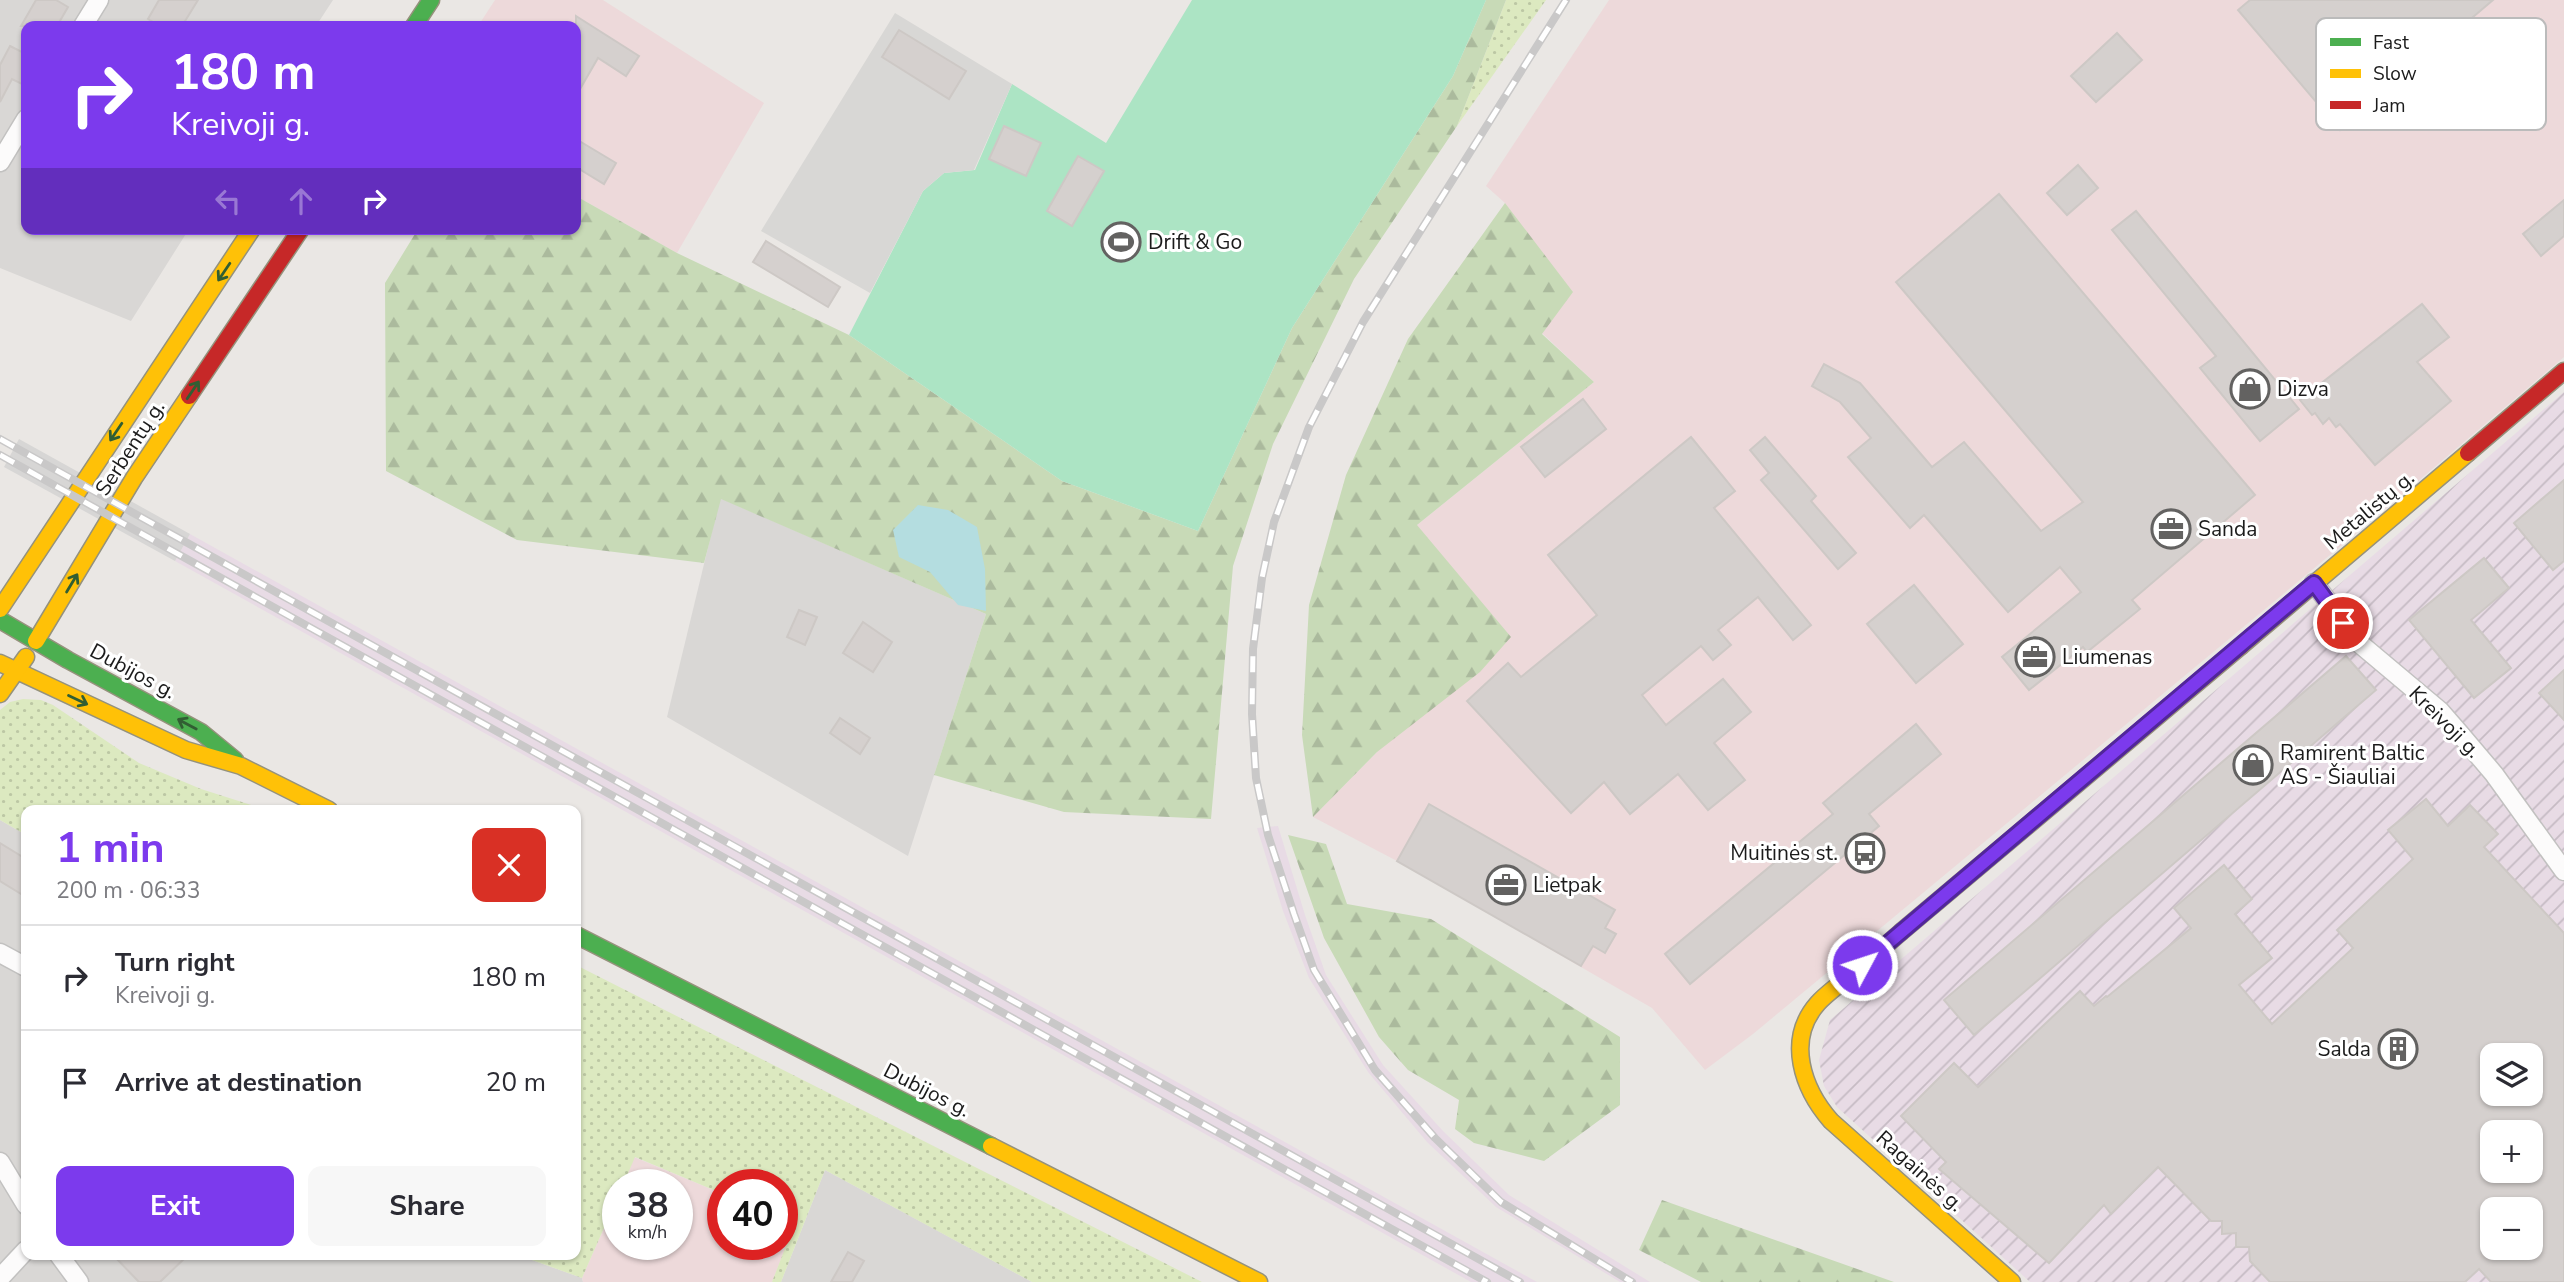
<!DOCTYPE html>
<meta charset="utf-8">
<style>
:root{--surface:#fff;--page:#f7f7f7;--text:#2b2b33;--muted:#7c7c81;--line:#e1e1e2;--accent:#7c3aed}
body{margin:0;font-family:"Nunito Sans",sans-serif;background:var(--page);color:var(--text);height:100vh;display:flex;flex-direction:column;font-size:26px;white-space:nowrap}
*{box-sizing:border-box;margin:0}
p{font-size:23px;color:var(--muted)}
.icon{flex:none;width:38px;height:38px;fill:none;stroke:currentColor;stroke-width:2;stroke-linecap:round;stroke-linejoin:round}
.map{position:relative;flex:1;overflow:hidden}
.side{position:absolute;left:21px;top:805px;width:560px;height:455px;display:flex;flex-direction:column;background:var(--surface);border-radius:14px;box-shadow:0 2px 5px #0004}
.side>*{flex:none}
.banner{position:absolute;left:21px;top:21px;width:560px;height:214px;border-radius:14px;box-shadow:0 2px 5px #0004;background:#7c3aed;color:#fff;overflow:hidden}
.fabs{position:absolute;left:2480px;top:1043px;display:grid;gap:14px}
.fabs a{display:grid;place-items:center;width:63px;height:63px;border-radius:14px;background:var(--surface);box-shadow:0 2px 5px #0004;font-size:35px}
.speed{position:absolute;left:602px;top:1169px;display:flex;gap:14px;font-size:35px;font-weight:700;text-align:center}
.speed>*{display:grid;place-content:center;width:91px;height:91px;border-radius:50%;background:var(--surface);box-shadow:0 2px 5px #0004;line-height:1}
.speed small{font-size:18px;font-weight:400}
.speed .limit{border:10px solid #d22;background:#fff;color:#111}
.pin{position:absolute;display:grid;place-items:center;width:60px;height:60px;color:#fff;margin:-30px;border:4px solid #fff;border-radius:50%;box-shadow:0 2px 7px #0007}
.me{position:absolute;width:77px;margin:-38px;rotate:50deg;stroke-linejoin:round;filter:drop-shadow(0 0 5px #0008)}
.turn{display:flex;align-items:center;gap:24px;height:147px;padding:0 35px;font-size:32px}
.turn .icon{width:91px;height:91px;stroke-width:2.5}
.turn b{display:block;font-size:49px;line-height:60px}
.lanes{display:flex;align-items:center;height:66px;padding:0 35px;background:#0003;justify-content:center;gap:35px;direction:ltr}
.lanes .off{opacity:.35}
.round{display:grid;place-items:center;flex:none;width:74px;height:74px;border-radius:14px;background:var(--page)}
.summary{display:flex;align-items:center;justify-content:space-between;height:119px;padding:0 35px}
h1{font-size:42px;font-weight:700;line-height:52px;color:var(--accent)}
.cta{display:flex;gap:14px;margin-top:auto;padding:14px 35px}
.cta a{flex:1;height:80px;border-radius:14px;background:var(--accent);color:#fff;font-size:28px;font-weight:700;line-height:80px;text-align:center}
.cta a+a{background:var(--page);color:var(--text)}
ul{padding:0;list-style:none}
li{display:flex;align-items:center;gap:21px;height:105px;padding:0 35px;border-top:2px solid var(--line)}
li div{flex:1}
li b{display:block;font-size:26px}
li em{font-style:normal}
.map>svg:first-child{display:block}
.residential{fill:#d9d7d5}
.commercial{fill:#edd9da}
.industrial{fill:url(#industrial-furrows);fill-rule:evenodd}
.railway{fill:#e8dbe5}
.grass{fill:url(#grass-dots)}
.forest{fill:url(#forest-firs)}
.pitch{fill:#ace4c4}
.parking{fill:#d8d7d5}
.water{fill:#b4dde0}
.pier{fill:#d7d6d5}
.building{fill:#d5d0ce;stroke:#cdc8c5;stroke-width:2;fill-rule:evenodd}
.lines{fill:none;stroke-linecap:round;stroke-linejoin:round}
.street-casing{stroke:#c2c1c0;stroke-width:21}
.fast-casing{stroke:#95927c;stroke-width:19}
.slow-casing{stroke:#95927c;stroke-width:19}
.jam-casing{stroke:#95927c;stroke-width:19}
.street{stroke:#fcfbfb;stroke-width:18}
.fast{stroke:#4caf50;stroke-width:16}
.slow{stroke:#ffc107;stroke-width:16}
.jam{stroke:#c62828;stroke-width:16}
.rail-casing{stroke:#c9c8c8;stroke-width:8}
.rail{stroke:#fff;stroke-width:5;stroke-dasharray:16;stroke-linecap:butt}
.oneway{stroke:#315e33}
.route-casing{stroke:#51269a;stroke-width:18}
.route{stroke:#7c3aed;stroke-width:12}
.labels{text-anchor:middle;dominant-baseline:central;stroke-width:6;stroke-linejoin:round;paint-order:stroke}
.poi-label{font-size:21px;fill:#1b1b1b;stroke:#fff;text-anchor:start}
.street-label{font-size:21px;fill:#1b1b1b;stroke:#fff}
.key{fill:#fff;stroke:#bbb;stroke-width:2}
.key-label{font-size:19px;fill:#1b1b1b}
</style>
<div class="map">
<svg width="2564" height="1282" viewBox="0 0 2564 1282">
<defs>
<pattern id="industrial-furrows" width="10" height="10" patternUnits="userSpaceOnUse" patternTransform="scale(1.75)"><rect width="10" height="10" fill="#e8dbe5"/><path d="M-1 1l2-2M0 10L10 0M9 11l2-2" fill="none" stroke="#c6bbc4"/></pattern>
<pattern id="grass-dots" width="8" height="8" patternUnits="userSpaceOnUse" patternTransform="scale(1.75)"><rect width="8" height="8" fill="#dce9c0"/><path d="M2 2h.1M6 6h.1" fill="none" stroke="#bcc7a4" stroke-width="1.8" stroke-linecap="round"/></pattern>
<pattern id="forest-firs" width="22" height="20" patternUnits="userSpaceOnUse" patternTransform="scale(1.75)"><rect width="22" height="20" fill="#c8dab7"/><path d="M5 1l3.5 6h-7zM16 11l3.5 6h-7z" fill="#abba9d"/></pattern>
</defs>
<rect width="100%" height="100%" fill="#eae7e4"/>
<g class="residential">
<path d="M0 0H333L316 26H26V229H189L131 321 0 268Z"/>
<path d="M720 498 986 614 908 856 667 717Z"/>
<path d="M0 820 26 835V1255H518L582 1278 583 1282H0Z"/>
<path d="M825 1170 927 1225 1032 1282H781Z"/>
</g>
<g class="commercial">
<path d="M495 0H603L764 103 677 253 576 196V26H478Z"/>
<path d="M1609 0H2564V357L2371 521 1753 1034 1705 1070 1652 1008 1397 861 1313 817 1377 752 1417 525 1594 382 1542 333 1505 203 1486 186Z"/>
<path d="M634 1157 723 1194V1244H782V1219L795 1224 772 1282H583L582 1278 618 1196V1244H677V1185H623Z"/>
</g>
<path class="industrial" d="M2564 392V1282H2030L1837 1107 1824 1086 1819 1060 1830 1020ZM2492 1055H2530V1094H2492ZM2492 1132H2530V1171H2492ZM2492 1209H2530V1248H2492Z"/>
<g class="railway">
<path d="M190 534 1537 1282H1471L175 561Z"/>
<path d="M1278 826 1305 915 1326 975 1383 1065 1443 1131 1509 1195 1650 1282H1620L1496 1207 1427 1142 1368 1072 1309 978 1283 911 1257 828Z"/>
</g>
<g class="grass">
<path d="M1506 0H1546L1457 126Z"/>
<path d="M23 699 41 700 53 705 139 763 201 789 267 810H26V835L0 820V710L10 702Z"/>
<path d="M576 965 647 1001 1202 1282H1032L825 1170 781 1282H772L794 1225 782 1219V1185H723V1194L635 1157 623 1185H618V1196L582 1278 518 1255H576Z"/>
</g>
<g class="forest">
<path d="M1486 0H1506L1457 126 1354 279 1273 444 1233 566 1211 819 1064 812 934 775 986 614 721 499 704 563 517 540 386 471 385 283 418 229H576V196L677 253 849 335 1062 481 1198 531 1292 328 1453 76Z"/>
<path d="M1505 203 1573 292 1542 334 1594 382 1417 525 1511 637 1480 672 1377 752 1313 817 1302 735 1309 605 1346 475 1408 339Z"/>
<path d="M1288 835 1326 844 1347 904 1431 919 1620 1037V1105L1544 1161 1474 1143 1455 1129 1459 1100 1408 1070 1379 1037 1324 938Z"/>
<path d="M1662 1200 1894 1282H1701L1639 1250Z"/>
</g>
<path class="pitch" d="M1192 0H1486L1453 76 1292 328 1198 531 1062 481 849 335 923 191 944 173 975 170 1012 84 1106 143Z"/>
<path class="parking" d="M895 13 1012 84 974 170 944 173 923 191 870 293 761 231Z"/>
<path class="water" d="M918 505 948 510 977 527 985 569 986 611 958 605 930 572 899 557 893 530Z"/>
<path class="pier" d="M19 439 190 534 175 561 4 467Z"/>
<g class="building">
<path d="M36 0H56L68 7 57 26H21Z"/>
<path d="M159 0H198L182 26H160L148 19Z"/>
<path d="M2250 0H2493L2340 130 2238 10Z"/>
<path d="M576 16 639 56 626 76 598 58 576 96Z"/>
<path d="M899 30 966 71 949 99 882 57Z"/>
<path d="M2117 33 2142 60 2096 102 2071 76Z"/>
<path d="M10 46 26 54V86L12 79 0 102V65Z"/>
<path d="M1004 126 1041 143 1026 176 989 159Z"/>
<path d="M576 139 616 163 604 184 576 167Z"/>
<path d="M1078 156 1104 171 1072 226 1047 211Z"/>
<path d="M2078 165 2098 188 2067 215 2047 193Z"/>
<path d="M1999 194 2255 495 2132 600 2140 609 2087 652 2083 647 2029 690 2002 657 2081 592 2060 567 2008 612 1924 515 1910 528 1848 457 1871 438 1840 402 1812 386 1824 364 1860 383 1932 467 1964 442 2041 531 2083 502 1896 282Z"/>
<path d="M2564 200V236L2541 256 2523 234Z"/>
<path d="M2136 211 2299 409 2260 441 2200 368 2216 356 2112 230Z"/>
<path d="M766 241 840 287 828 307 753 262Z"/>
<path d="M2422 304 2449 337 2417 362 2451 401 2375 465 2340 424 2336 427 2329 418 2323 424 2315 413 2312 415 2300 400Z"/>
<path d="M1583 399 1606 429 1545 477 1521 447Z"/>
<path d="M1691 437 1735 491 1714 508 1811 625 1793 640 1758 597 1718 630 1731 645 1713 660 1701 646 1642 695 1666 725 1723 679 1751 712 1714 743 1745 780 1708 810 1678 774 1630 814 1604 782 1571 813 1467 701 1508 663 1521 677 1597 615 1548 555Z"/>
<path d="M1765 437 1816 496 1811 501 1856 553 1838 569 1761 480 1769 473 1750 450Z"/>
<path d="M2564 480V561L2553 570 2514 523Z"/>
<path d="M2484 558 2509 588 2471 620 2511 668 2474 698 2409 620Z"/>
<path d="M1914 585 1963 644 1916 683 1867 624Z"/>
<path d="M799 610 817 617 805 645 787 637Z"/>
<path d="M863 622 892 642 873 672 843 653Z"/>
<path d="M2346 656 2376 690 1974 1035 1944 1000Z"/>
<path d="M2564 670V720L2539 693Z"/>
<path d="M840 718 870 738 860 754 830 733Z"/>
<path d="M1916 724 1941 754 1869 814 1879 826 1690 984 1665 954 1833 814 1823 803Z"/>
<path d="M2426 799 2448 826 2470 805 2498 834 2484 847 2564 933V1282H2491L2479 1269 2465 1282H2270L2250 1261 2249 1247H2236V1233L2222 1234V1221H2211L2158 1167 2111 1214 2104 1205 2049 1263 1939 1169 1946 1162 1901 1116 1954 1063 1978 1087 2080 991 2094 1006 2106 996 2107 997 2191 928 2174 908 2224 865 2252 899 2235 914 2272 958 2239 985 2272 1024 2353 948 2337 930 2413 859 2388 830ZM2492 1055H2530V1094H2492ZM2492 1132H2530V1171H2492ZM2492 1209H2530V1248H2492Z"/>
<path d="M1429 804 1615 910 1605 928 1616 934 1605 953 1593 946 1581 966 1397 861Z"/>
<path d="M0 843 26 859V897L0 881Z"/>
<path d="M848 1252 864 1261 852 1282H831Z"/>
<path d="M113 1255H188L160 1282H139Z"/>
</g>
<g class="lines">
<g class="street-casing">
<g id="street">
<path d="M83 26 99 0"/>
<path d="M0 162 26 119"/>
<path d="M2314 583 2359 643 2440 711 2460 734 2494 774 2564 871"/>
<path d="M0 953 26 967"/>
<path d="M0 1162 26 1205"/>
<path d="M59 1255 79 1282"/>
<path d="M0 1278 26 1250"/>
</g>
</g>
<g class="fast-casing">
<g id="fast">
<path d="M414 26 431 0"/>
<path d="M0 620 68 660 201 732 235 760"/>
<path d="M576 935 991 1146"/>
</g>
</g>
<g class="slow-casing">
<g id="slow">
<path d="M0 609 252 229"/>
<path d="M36 641 134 478 189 396"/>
<path d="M2241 646 2468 453"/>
<path d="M0 663 186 750 241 766 329 810"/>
<path d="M0 694 26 657"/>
<path d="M1901 932C1882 949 1862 965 1843 981 1835 988 1825 995 1818 1003 1785 1040 1803 1089 1831 1121L2012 1282"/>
<path d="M991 1146 1259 1282"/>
</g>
</g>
<g class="jam-casing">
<g id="jam">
<path d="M189 396 301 229"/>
<path d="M2468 453 2564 371"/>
<path d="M1901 932 2241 646"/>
</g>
</g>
<use href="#street" class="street"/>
<use href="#fast" class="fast"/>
<use href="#slow" class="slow"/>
<use href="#jam" class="jam"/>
<g class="rail-casing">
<g id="rail">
<path d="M1566 0 1363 322 1309 427 1274 522 1262 578 1253 649 1252 714 1256 778 1268 835 1294 914 1314 970 1375 1070 1435 1138 1501 1202 1632 1282"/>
<path d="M0 439 1520 1282"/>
<path d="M0 455 1487 1282"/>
</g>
</g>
<use href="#rail" class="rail"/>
</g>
<defs><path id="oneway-shaft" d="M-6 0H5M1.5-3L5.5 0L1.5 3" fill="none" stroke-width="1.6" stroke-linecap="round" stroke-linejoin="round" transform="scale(1.75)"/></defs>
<g class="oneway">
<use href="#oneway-shaft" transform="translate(224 272) rotate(124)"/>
<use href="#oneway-shaft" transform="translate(193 390) rotate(-56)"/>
<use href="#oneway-shaft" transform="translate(116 432) rotate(124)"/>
<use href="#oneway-shaft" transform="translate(72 583) rotate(-59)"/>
<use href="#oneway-shaft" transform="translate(78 700) rotate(25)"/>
<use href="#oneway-shaft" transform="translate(187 724) rotate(-152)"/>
</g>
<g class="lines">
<g class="route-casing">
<path id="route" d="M1862 965 2314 583 2343 623"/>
</g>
<use href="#route" class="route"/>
</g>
<defs>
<g id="stadium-ring" transform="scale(2.0125)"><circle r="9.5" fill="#fff" stroke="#636261" stroke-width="1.5"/><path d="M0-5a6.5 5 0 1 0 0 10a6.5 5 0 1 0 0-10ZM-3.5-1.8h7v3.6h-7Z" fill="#636261"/></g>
<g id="shop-ring" transform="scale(2.0125)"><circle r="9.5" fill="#fff" stroke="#636261" stroke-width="1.5"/><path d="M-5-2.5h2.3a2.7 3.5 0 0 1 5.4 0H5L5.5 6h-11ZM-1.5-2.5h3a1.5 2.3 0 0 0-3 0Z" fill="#636261"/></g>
<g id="office-ring" transform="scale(2.0125)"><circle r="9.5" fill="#fff" stroke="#636261" stroke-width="1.5"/><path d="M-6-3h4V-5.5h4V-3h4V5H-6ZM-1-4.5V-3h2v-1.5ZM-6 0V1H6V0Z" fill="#636261"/></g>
<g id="bus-ring" transform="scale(2.0125)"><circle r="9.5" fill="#fff" stroke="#636261" stroke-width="1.5"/><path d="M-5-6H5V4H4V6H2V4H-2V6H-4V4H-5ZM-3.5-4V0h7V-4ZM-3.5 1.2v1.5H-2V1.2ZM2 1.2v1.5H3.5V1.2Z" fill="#636261"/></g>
<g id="building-ring" transform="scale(2.0125)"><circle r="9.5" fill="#fff" stroke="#636261" stroke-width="1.5"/><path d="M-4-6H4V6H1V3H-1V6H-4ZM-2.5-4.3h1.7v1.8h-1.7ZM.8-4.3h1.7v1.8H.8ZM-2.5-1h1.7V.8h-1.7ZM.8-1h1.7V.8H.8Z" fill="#636261"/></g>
</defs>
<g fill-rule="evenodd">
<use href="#stadium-ring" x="1121" y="242"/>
<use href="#shop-ring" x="2250" y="389"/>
<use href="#office-ring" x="2171" y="529"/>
<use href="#office-ring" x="2035" y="657"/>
<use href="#shop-ring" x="2253" y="765"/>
<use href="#bus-ring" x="1865" y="853"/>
<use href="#office-ring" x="1506" y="885"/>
<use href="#building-ring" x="2398" y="1049"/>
</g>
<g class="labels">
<g class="poi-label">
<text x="1148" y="242">Drift &amp; Go</text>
<text x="2277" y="389">Dizva</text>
<text x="2198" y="529">Sanda</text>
<text x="2062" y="657">Liumenas</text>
<text x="2280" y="753">Ramirent Baltic<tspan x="2280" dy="24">AS - Šiauliai</tspan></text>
<text x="1838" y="853" text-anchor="end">Muitinės st.</text>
<text x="1533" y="885">Lietpak</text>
<text x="2371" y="1049" text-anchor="end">Salda</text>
</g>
<g class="street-label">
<text transform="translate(130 448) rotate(-57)">Serbentų g.</text>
<text transform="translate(2369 510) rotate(-40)">Metalistų g.</text>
<text transform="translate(133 671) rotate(28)">Dubijos g.</text>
<text transform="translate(2445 722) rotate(45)">Kreivoji g.</text>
<text transform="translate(927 1090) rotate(27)">Dubijos g.</text>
<text transform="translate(1920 1171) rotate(42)">Ragainės g.</text>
</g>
</g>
<rect x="2316" y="18" width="230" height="112" rx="10" class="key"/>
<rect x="2330" y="38" width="31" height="8" fill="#4caf50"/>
<rect x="2330" y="69" width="31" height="9" fill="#ffc107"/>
<rect x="2330" y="101" width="31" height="8" fill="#c62828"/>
<g class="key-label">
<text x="2373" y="49">Fast</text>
<text x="2373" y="80">Slow</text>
<text x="2373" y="112">Jam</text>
</g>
</svg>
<div class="fabs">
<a><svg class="icon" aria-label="layers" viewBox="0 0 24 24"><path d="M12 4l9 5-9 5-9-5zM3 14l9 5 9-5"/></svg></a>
<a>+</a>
<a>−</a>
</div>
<div class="speed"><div>38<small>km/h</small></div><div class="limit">40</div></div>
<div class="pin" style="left:2343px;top:623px;background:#d93025"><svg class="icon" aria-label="arrive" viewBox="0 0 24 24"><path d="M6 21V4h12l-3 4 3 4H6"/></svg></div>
<svg class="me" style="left:1862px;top:965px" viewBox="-20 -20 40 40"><circle r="17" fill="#7c3aed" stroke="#fff" stroke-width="3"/><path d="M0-11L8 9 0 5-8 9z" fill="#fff"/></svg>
<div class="banner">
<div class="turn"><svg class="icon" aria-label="right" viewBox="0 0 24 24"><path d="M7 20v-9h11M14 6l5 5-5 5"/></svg><div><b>180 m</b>Kreivoji g.</div></div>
<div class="lanes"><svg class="icon off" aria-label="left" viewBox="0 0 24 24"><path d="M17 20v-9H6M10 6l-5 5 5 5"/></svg><svg class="icon off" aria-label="ahead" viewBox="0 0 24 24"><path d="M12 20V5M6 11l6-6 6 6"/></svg><svg class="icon" aria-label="right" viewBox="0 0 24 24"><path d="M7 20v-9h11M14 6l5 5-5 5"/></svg></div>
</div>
<section class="side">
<div class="summary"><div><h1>1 min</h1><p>200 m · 06:33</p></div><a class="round" style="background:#d93025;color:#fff"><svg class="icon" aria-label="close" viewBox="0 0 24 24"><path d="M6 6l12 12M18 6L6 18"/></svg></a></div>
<ul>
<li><svg class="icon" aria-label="right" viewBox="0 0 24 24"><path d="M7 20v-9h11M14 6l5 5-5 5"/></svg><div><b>Turn right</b><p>Kreivoji g.</p></div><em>180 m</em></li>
<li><svg class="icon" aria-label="arrive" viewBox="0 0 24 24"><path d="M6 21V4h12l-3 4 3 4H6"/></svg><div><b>Arrive at destination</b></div><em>20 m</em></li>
</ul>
<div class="cta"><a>Exit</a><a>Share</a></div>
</section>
</div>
